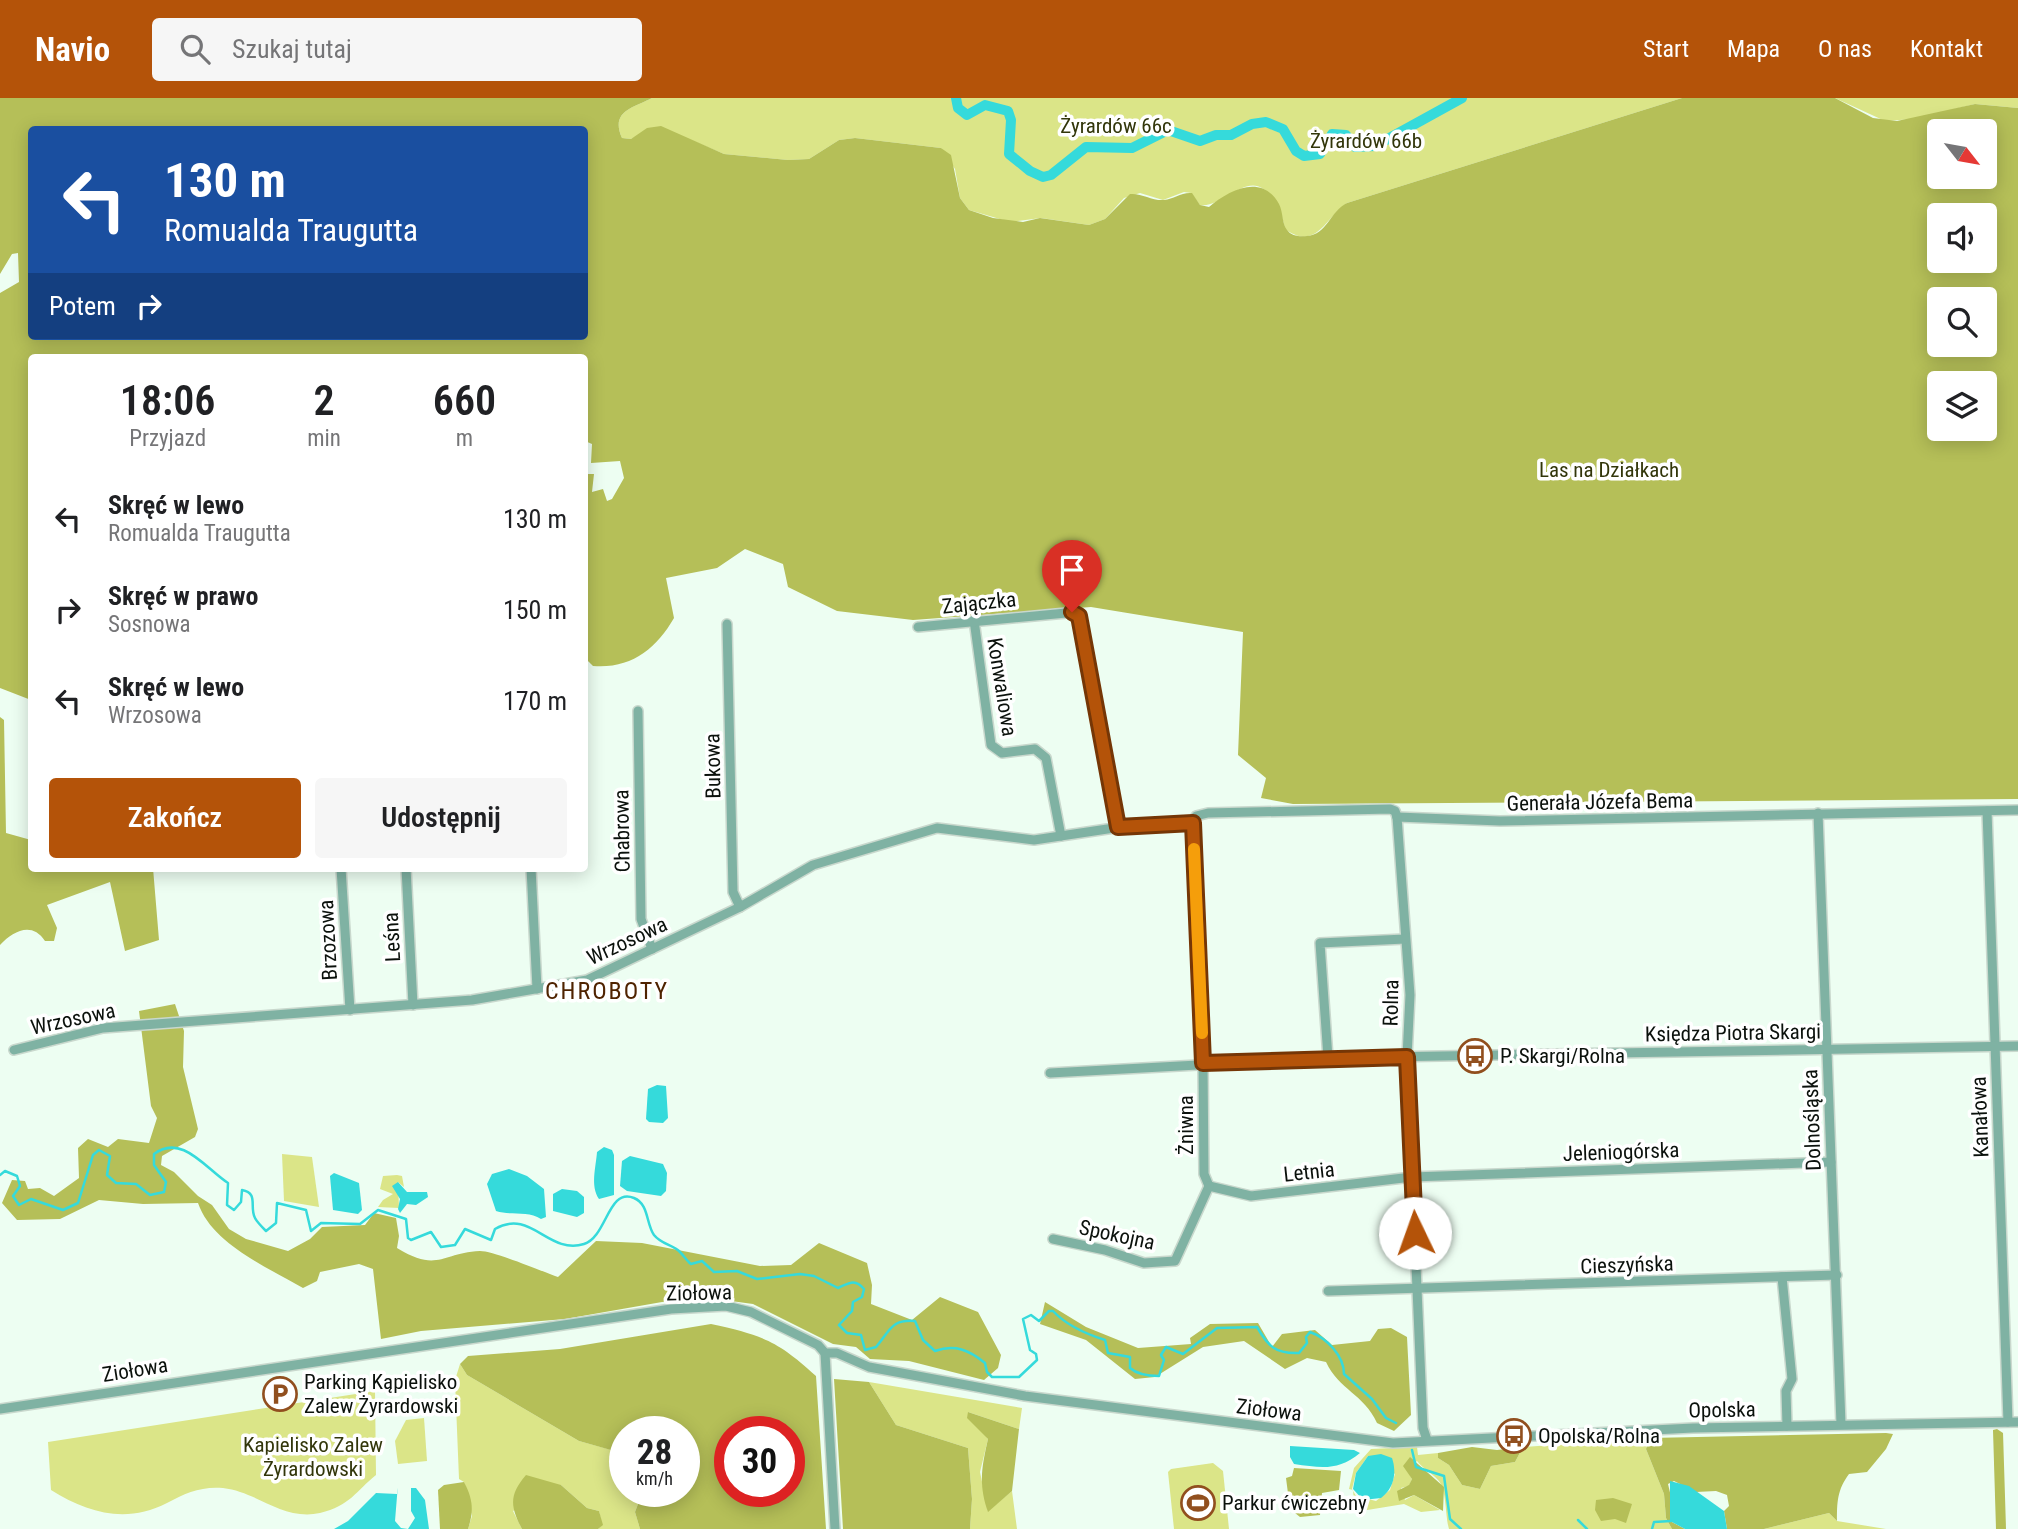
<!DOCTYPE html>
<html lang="pl">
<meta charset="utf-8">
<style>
:root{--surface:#fff;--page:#f6f6f6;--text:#202124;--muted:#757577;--accent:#b45309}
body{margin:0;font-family:"Roboto Condensed",sans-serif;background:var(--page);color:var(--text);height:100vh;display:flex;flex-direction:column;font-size:26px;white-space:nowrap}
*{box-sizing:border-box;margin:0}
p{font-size:23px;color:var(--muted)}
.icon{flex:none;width:38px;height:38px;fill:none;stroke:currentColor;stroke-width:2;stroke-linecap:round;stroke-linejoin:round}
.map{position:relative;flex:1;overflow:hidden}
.details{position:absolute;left:28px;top:256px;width:560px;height:518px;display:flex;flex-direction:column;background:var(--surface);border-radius:7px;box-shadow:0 4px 18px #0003}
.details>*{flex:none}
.guide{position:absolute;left:28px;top:28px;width:560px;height:214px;border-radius:7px;box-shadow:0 4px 18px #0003;background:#1a4fa0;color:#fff;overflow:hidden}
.needle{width:46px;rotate:121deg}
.buttons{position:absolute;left:1927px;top:21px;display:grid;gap:14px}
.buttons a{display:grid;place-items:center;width:70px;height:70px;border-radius:7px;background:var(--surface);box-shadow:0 4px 18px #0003;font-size:35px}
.speed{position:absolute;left:609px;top:1318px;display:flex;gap:14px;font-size:35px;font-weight:700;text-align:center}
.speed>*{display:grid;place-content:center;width:91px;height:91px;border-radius:50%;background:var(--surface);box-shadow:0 4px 18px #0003;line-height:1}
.speed small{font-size:18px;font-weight:400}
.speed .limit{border:10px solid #d22;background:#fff;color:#111}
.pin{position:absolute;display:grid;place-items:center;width:60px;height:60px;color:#fff;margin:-72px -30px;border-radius:50% 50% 50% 0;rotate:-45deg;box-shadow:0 0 7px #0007}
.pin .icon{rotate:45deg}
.me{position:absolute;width:77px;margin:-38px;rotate:357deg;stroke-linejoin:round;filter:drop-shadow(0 0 5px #0008)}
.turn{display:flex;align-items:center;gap:24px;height:147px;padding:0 21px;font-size:32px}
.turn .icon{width:91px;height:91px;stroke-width:2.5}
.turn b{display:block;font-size:49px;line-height:60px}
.then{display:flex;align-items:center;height:66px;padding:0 21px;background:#0003;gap:14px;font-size:26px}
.eta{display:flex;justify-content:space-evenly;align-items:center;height:119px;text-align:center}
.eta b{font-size:42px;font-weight:600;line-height:49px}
.button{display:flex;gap:14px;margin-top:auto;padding:14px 21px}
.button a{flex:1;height:80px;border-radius:7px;background:var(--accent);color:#fff;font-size:28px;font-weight:600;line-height:80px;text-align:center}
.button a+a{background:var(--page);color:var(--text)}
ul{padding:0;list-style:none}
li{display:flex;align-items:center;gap:21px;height:91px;padding:0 21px}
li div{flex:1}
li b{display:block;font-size:26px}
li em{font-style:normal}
header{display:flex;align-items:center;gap:42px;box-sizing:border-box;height:98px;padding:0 35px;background:var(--accent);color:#fff}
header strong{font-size:33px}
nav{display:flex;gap:38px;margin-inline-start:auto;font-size:24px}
.search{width:490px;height:63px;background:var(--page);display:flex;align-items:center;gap:18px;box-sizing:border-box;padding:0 24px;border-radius:7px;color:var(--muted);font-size:26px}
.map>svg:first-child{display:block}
.green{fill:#dbe588;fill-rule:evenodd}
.forest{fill:#b5bf58;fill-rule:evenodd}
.water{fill:#35dadb}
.pier{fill:#edfef2}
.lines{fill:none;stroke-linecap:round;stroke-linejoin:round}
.stream{stroke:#35dadb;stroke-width:2.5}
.canal{stroke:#35dadb;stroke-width:10}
.minor-casing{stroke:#c9d8cd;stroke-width:12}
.minor{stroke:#7fb2a3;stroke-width:9}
.route-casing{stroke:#753606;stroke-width:18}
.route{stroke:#b45309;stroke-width:12}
.slow{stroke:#f59e0b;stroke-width:12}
.labels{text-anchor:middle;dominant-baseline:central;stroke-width:7;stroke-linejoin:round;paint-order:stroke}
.park-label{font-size:21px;fill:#32360a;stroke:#fff}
.street-label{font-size:21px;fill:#0b110c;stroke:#fff}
.poi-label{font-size:21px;fill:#0b110c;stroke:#fff;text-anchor:start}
.quarter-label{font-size:24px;letter-spacing:2px;fill:#4f2300;stroke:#fff}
</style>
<header>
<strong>Navio</strong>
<div class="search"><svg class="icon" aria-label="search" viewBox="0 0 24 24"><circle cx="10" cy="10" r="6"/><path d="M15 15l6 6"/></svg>Szukaj tutaj</div>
<nav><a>Start</a><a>Mapa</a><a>O nas</a><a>Kontakt</a></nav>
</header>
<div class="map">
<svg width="2018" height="1431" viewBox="0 0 2018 1431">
<rect width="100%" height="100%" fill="#edfef2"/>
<g class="green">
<path d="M652 0H1682L1347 105C1326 119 1316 154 1285 131 1283 119 1279 111 1272 101 1251 66 1225 111 1200 107L1191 95 1184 94 1163 102 1140 95 1124 100 1105 121 1089 127 1041 120 1010 124 969 112 960 100 955 71 941 50 855 40 839 42 809 61 788 62 724 56 686 40 641 37 631 41 622 40C610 13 633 10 652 0Z"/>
<path d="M1835 0H2018V10L1975 6 1914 21 1885 23Z"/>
<path d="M282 1056 312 1059 319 1109 284 1103Z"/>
<path d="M397 1077 402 1078 404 1089 398 1084 399 1110 378 1109 383 1102 393 1096 380 1091 383 1078Z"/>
<path d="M460 1266 467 1277 579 1343 619 1354 625 1359V1393H643L635 1414 640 1431H598L602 1427 599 1413 587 1410 561 1387 513 1413 522 1431H468L472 1418 464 1384 459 1381 455 1282Z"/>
<path d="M869 1284 1022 1310 1019 1331 968 1314 988 1341 980 1374 988 1413 1012 1393 1017 1431H970L972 1401 968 1350 896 1327Z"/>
<path d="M375 1293 376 1377C356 1393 350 1408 320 1415 283 1423 258 1394 223 1390 202 1388 185 1395 167 1405 126 1426 88 1415 51 1392L48 1344Z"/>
<path d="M424 1320 427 1363 398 1366 395 1343 406 1322Z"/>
<path d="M1650 1340 1646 1351 1664 1396 1666 1420 1672 1431H1449C1445 1418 1447 1391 1438 1382 1432 1375 1423 1371 1417 1363L1407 1372 1412 1381 1409 1388 1401 1390 1405 1402 1414 1397 1440 1412 1421 1414 1404 1406 1355 1414 1353 1392 1349 1391 1354 1370 1371 1351 1417 1349 1418 1357 1438 1355V1360L1449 1367 1462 1387 1480 1391 1491 1368 1515 1364 1523 1349ZM1368 1358 1395 1376 1390 1392 1376 1403 1356 1398 1352 1391 1356 1375Z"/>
<path d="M1213 1365 1223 1373 1229 1431H1174L1168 1374 1171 1371Z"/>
<path d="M1829 1415 1837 1423 1886 1431H1764Z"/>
</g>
<g class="forest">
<path d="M0 0H652C633 10 610 13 622 40L631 41 647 30 661 28 724 56 788 62 809 61 839 42 855 40 941 50 951 57 960 100 969 112 993 120 1023 124 1040 120 1089 127 1105 121 1130 96C1142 95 1152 103 1164 102 1174 101 1181 94 1192 95L1200 107 1209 109C1229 92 1262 75 1279 106 1283 113 1282 126 1287 132 1291 138 1300 139 1307 138 1327 137 1330 113 1347 105L1682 0H1835L1873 20 1897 23 1975 6 2018 10V701L1293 706 1261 700 1266 680 1238 657 1243 534 1091 509 913 522 837 513 788 489 783 466 745 451 717 470 666 480 674 520C656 551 631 571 593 568L584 559 585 376H594L592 394 603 391 607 403 612 401 624 380 620 363 591 365 592 346 585 343 584 259H32L31 602 0 590V195L19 184 18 155 12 156 0 176ZM32 32H584V238H32ZM1939 33H1984V79H1939ZM1939 117H1984V163H1939ZM1939 201H1984V247H1939ZM1939 285H1984V331H1939Z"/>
<path d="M0 619 4 622 6 735 31 742 32 770H153L159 842 125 853 110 784 47 807 57 830 54 843H45C32 823 13 833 0 847Z"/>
<path d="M175 906 184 933 183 969 198 1031 195 1039 162 1058 161 1067 174 1074 198 1098 212 1107 229 1131 246 1141 288 1153 310 1141 322 1129 365 1127 374 1115 396 1120 399 1138 397 1150C438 1175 441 1155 480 1153 494 1153 541 1173 558 1179L596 1143 642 1145 760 1168 791 1167 819 1145 867 1165 872 1187 871 1206 912 1222 940 1199 978 1214 1001 1257 998 1270 984 1282 909 1263 870 1261 856 1249 833 1246 753 1206 709 1200 662 1204 565 1221 421 1233 381 1241 373 1171 359 1166 320 1174 317 1183 303 1190C267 1169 212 1146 198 1105L143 1106 99 1102 60 1121 17 1122 2 1105 12 1082 25 1083 28 1091 40 1090 54 1098 79 1080 78 1050 88 1041 108 1049 118 1041 149 1045 157 1020 151 1008 139 913Z"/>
<path d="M1045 1204 1086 1229 1138 1250 1191 1246 1190 1240 1210 1226 1258 1225 1272 1249 1282 1236 1315 1232 1332 1247 1370 1243 1378 1231 1391 1230 1407 1239 1411 1317 1394 1333 1377 1325C1364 1296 1339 1292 1326 1264L1307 1260 1285 1271 1244 1243 1203 1249 1155 1279 1135 1281 1086 1242 1040 1226Z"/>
<path d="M711 1226C761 1237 777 1242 816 1278L826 1431H640L635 1414 643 1393H684V1334H625V1359L618 1354 579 1343 467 1277 460 1266 468 1258 560 1251ZM730 1334H789V1393H730Z"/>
<path d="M834 1281 869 1284 896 1327 968 1350 972 1401 970 1431H843Z"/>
<path d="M968 1314 1019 1331 1012 1393 988 1414C978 1386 982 1368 988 1341L967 1320Z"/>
<path d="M1997 1331 2003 1335 2006 1431H1996L1993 1332Z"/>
<path d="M1886 1335 1893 1336 1886 1351 1867 1374 1849 1376C1837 1392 1837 1405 1837 1423L1829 1415 1764 1431H1727L1724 1413 1729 1408 1727 1397 1716 1393 1696 1394 1674 1383 1668 1386 1672 1403 1670 1423 1685 1431H1672L1666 1420 1664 1396 1646 1351 1650 1340Z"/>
<path d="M1472 1349 1497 1352 1523 1349 1515 1364 1491 1368 1480 1391 1462 1387 1449 1367 1438 1360V1355Z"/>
<path d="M1410 1359 1444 1389 1443 1413 1414 1397 1399 1403 1397 1393 1409 1387 1412 1381 1403 1368Z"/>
<path d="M1294 1370 1341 1373 1339 1392 1322 1395 1320 1417 1300 1419 1290 1411 1286 1380 1292 1378Z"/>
<path d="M526 1377 561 1387 587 1410 599 1413 603 1427 598 1431H522C510 1408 509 1397 526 1377Z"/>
<path d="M464 1384C473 1401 474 1413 468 1431H440L438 1392 444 1387Z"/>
<path d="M1613 1400 1632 1406 1626 1425 1615 1421 1601 1423 1595 1412 1596 1402Z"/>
</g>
<g class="water">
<path d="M657 987 666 988 668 1020 663 1025 649 1024 646 1021 648 991Z"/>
<path d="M604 1049 612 1052 614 1057V1097L599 1101C590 1088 596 1069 597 1054Z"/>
<path d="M630 1058 663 1066 667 1075 666 1093 661 1098 627 1093 620 1088 622 1063Z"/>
<path d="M509 1071 527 1078 544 1091 546 1119 541 1121C528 1112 511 1118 496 1113L487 1086 492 1076Z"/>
<path d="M334 1075 359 1085 362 1112 358 1116 333 1112 330 1078Z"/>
<path d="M398 1084 407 1094H427L428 1099 416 1107 407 1106 400 1115 398 1111 400 1101 392 1088Z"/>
<path d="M562 1091 577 1093 584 1099V1115L577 1119 553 1113V1096Z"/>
<path d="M1290 1348 1354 1352 1360 1355C1338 1373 1322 1370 1294 1366L1290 1359Z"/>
<path d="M1381 1356 1392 1360C1397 1375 1394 1390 1381 1400L1363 1402 1353 1391 1356 1375 1368 1358Z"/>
<path d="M1670 1383 1689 1388 1724 1413 1727 1431H1685L1670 1423Z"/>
<path d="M398 1390H416L425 1402 429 1431H334L348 1423 376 1395 397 1396Z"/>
</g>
<path class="pier" d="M398 1386H411V1413L415 1420 408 1431 401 1430 395 1423Z"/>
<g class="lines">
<g class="stream">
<path d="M0 1077 5 1073 17 1078 20 1088 13 1098 19 1107 31 1101 63 1112 78 1105 93 1057 99 1052 110 1058 107 1077 116 1085 136 1086 150 1097 164 1094 166 1084 154 1067V1056C182 1035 206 1071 228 1085L227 1107 234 1112 241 1104 242 1092C259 1095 249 1109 255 1120 257 1124 263 1130 266 1133L276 1125 277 1105 306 1112 311 1133 321 1125 360 1126 378 1112 406 1121 408 1140 411 1142 431 1134 441 1149 455 1147 465 1131 491 1142 495 1131C531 1110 548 1157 584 1146 607 1139 608 1089 634 1100 649 1106 646 1126 654 1137 661 1146 673 1147 680 1154 684 1158 687 1163 691 1166L702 1163 714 1174 737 1173 757 1181 800 1176 814 1178 838 1190C849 1185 855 1180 864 1191L862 1199 853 1204 852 1213 839 1227 847 1235 861 1237 865 1252 876 1249C890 1233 891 1221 915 1223L923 1242 935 1253C955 1246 969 1252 985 1265L987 1274 992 1279H1019L1037 1262 1036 1256 1030 1252 1023 1221 1031 1217 1039 1223 1049 1213H1053C1066 1227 1086 1236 1105 1242L1108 1255 1130 1259V1270C1138 1277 1149 1278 1159 1278L1164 1262 1161 1257 1166 1249 1183 1256 1217 1230 1257 1229C1268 1248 1275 1256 1299 1255L1307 1245 1306 1239 1310 1234C1327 1240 1344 1258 1344 1276L1372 1301 1386 1320 1396 1325"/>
<path d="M1412 1352 1416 1369 1444 1378 1450 1421 1461 1431"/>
<path d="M1578 1422 1587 1431"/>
<path d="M1652 1431 1654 1424 1671 1423"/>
</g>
<path class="canal" d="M956 0 958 10 967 17 985 7 1008 13 1011 22 1009 56 1030 73 1043 79 1051 77 1086 49 1132 50 1168 32 1200 43 1216 37H1231L1252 26 1266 24 1283 31 1296 53 1304 58 1320 56 1332 36 1346 37 1355 49 1375 48 1462 0"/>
<g class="minor-casing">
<g id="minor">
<path d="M974 522 991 647 1002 655 1035 651 1046 660 1061 738"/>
<path d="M727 526 733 794 740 809"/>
<path d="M918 529 1077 514 1118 729"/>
<path d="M638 613 641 821 652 851"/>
<path d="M1987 713 2008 1324"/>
<path d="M1818 715 1841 1326"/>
<path d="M1397 719 1410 897 1407 959 1423 1330 1427 1342"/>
<path d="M1397 719 1500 723 2018 712"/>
<path d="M1193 725 1203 965 1204 1076 1209 1088"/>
<path d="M1193 725 1196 718 1208 715 1390 711 1395 713 1397 719"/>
<path d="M341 770 350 912"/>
<path d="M406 770 413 907"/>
<path d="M531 770 537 891"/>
<path d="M14 952 103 930 472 902 587 882 740 809 813 767 937 730 1034 742 1134 727 1193 725"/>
<path d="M1328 960 1320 845 1405 841"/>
<path d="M1050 975 1328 960 2018 948"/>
<path d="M1209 1088 1251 1098 1412 1079 1831 1064"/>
<path d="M1053 1141 1105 1152 1144 1165 1175 1163 1209 1088"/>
<path d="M1782 1179 1792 1281 1786 1293 1787 1328"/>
<path d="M1328 1193 1837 1177"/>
<path d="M825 1255 835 1431"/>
<path d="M0 1311 671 1211 726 1208 751 1214 818 1247 825 1255H837L869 1269 1025 1298 1393 1345 1693 1330 2018 1324"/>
</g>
</g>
<use href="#minor" class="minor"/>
</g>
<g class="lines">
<g class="route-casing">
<path id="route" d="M1072 514 1079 518 1118 729 1193 725 1203 965 1407 959 1415 1135"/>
</g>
<use href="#route" class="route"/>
<path class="slow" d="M1194 751 1202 935"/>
</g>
<defs>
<g id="bus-ring" transform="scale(1.75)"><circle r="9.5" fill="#fff" stroke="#914f1e" stroke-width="1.5"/><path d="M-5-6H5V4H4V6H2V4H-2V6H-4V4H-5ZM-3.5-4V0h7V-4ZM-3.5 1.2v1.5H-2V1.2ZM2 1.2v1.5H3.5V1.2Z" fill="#914f1e"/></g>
<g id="parking-ring" transform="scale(1.75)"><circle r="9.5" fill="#fff" stroke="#914f1e" stroke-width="1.5"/><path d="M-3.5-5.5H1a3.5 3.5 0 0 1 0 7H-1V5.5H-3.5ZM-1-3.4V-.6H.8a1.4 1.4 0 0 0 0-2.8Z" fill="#914f1e"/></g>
<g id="stadium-ring" transform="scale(1.75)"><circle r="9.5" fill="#fff" stroke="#914f1e" stroke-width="1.5"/><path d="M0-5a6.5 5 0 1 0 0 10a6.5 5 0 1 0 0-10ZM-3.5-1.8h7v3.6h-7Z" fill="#914f1e"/></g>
</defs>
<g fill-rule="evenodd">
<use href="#bus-ring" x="1475" y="958"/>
<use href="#parking-ring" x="280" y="1296"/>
<use href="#bus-ring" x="1514" y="1338"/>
<use href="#stadium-ring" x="1198" y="1405"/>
</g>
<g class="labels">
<g class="park-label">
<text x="1116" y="28">Żyrardów 66c</text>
<text x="1366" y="43">Żyrardów 66b</text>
<text x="1609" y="372">Las na Działkach</text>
<text x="313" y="1347">Kapielisko Zalew<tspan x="313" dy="24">Żyrardowski</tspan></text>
</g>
<g class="street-label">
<text transform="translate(979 505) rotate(-6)">Zajączka</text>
<text transform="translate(1002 589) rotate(81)">Konwaliowa</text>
<text transform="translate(713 668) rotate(-91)">Bukowa</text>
<text transform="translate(1600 704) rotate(-1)">Generała Józefa Bema</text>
<text transform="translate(622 733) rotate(-91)">Chabrowa</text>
<text transform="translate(392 839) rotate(-93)">Leśna</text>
<text transform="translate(328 842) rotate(-93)">Brzozowa</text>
<text transform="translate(627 843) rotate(-25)">Wrzosowa</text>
<text transform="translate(1391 905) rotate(-89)">Rolna</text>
<text transform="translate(73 921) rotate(-12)">Wrzosowa</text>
<text transform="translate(1733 935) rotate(-1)">Księdza Piotra Skargi</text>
<text transform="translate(1980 1019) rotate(-92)">Kanałowa</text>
<text transform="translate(1812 1022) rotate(-92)">Dolnośląska</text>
<text transform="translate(1186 1027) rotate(-90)">Żniwna</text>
<text transform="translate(1621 1054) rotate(-2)">Jeleniogórska</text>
<text transform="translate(1309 1074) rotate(-6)">Letnia</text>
<text transform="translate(1117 1137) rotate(12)">Spokojna</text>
<text transform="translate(1627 1167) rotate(-2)">Cieszyńska</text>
<text transform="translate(699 1195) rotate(-1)">Ziołowa</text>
<text transform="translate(135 1272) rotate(-9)">Ziołowa</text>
<text transform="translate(1269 1312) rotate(7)">Ziołowa</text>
<text transform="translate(1722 1312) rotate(-1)">Opolska</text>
</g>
<g class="poi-label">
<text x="1500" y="958">P. Skargi/Rolna</text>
<text x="304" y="1284">Parking Kąpielisko<tspan x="304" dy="24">Zalew Żyrardowski</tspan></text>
<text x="1538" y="1338">Opolska/Rolna</text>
<text x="1222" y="1405">Parkur ćwiczebny</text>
</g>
<g class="quarter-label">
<text x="607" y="893">CHROBOTY</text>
</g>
</g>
</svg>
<div class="buttons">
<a><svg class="needle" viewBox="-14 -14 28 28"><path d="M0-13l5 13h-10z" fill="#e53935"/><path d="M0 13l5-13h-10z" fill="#757577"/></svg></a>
<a><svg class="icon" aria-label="sound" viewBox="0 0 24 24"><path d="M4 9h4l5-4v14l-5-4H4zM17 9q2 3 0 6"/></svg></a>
<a><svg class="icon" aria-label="search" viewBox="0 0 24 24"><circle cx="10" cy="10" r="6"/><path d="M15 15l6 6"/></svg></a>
<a><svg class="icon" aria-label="layers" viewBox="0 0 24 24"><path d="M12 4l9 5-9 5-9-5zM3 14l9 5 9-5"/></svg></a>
</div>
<div class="speed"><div>28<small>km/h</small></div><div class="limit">30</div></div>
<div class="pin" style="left:1072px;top:514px;background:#d93025"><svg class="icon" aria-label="arrive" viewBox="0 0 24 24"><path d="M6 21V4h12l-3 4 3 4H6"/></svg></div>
<svg class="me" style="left:1415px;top:1135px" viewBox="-20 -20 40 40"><circle r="19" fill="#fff"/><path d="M0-13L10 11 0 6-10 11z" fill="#b45309"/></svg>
<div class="guide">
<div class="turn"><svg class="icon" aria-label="left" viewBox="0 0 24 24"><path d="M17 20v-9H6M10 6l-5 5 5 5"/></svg><div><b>130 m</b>Romualda Traugutta</div></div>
<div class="then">Potem<svg class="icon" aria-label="right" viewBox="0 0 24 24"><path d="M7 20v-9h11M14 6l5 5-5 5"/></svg></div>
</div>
<section class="details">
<div class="eta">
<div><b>18:06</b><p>Przyjazd</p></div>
<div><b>2</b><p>min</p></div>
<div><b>660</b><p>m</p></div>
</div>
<ul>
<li><svg class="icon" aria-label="left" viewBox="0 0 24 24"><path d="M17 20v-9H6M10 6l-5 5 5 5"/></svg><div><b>Skręć w lewo</b><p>Romualda Traugutta</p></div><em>130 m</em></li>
<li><svg class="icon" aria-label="right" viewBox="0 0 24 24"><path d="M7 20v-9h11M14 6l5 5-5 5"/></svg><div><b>Skręć w prawo</b><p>Sosnowa</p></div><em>150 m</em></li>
<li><svg class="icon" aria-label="left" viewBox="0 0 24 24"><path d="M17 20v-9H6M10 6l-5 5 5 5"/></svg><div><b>Skręć w lewo</b><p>Wrzosowa</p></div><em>170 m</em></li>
</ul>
<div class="button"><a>Zakończ</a><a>Udostępnij</a></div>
</section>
</div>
